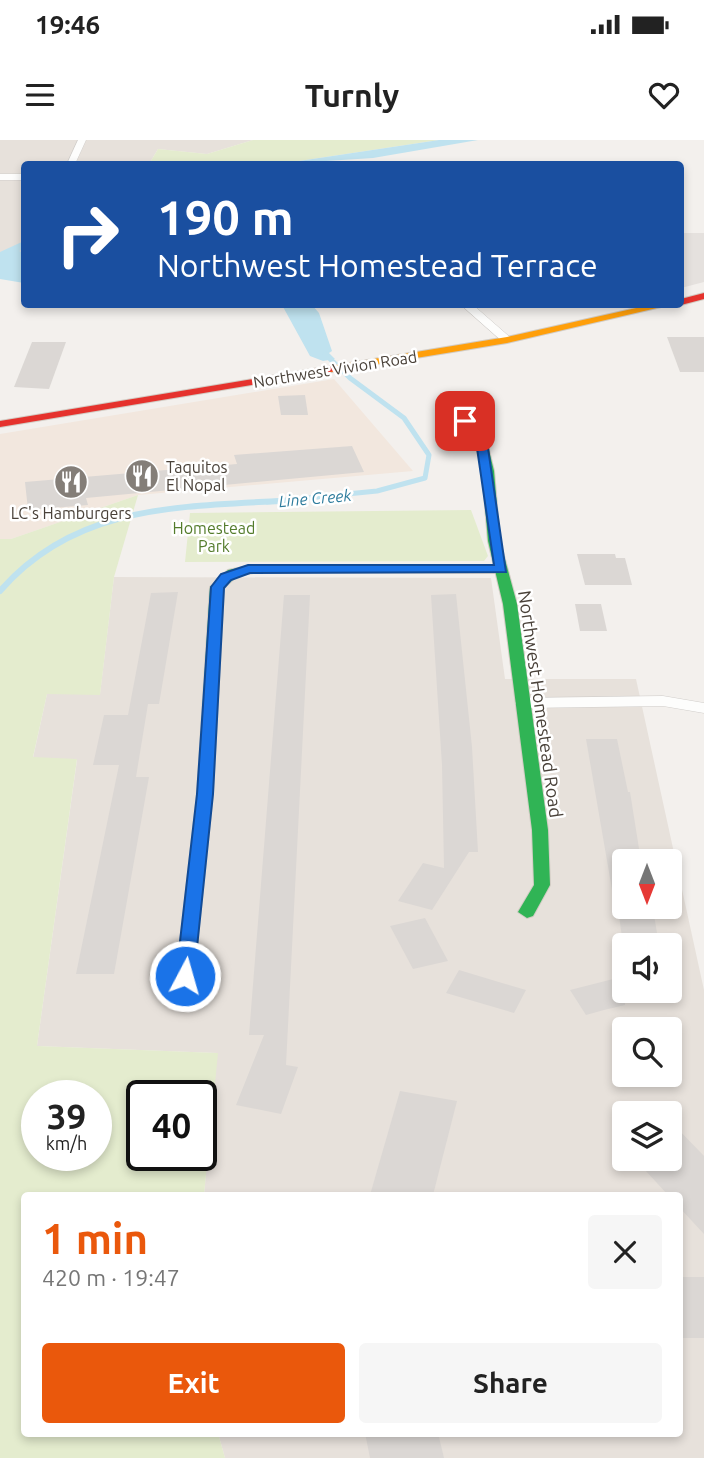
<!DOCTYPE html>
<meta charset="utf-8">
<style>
:root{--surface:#fff;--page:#f6f6f6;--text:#222;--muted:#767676;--accent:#ea580c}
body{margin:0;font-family:Ubuntu,sans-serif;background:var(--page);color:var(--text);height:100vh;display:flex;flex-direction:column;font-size:26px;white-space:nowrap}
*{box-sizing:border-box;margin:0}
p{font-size:23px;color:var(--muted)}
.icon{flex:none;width:38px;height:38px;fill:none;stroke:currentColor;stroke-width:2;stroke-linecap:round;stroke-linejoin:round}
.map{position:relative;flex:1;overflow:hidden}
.sheet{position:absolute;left:21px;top:1052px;width:662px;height:245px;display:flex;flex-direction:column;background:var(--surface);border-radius:7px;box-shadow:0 4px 10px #0003}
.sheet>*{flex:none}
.banner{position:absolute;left:21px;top:21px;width:663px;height:147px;border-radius:7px;box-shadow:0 4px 10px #0003;background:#1a4fa0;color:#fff;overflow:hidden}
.needle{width:46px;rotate:180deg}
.buttons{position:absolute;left:612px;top:709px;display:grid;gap:14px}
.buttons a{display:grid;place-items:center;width:70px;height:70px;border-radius:7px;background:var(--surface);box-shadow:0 4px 10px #0003;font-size:35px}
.speed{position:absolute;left:21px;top:940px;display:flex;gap:14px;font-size:35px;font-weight:700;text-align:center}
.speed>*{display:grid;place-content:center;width:91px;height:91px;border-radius:50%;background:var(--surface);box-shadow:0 4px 10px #0003;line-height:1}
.speed small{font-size:18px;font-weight:400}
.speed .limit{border:4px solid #111;border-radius:10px;background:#fff;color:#111}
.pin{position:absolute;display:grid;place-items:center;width:60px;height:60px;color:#fff;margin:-30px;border-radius:14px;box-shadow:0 4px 10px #0006}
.me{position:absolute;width:77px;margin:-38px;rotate:6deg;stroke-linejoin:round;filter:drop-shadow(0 0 5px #0008)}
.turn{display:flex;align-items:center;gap:24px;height:147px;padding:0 21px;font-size:32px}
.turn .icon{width:91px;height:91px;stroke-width:2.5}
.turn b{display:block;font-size:49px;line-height:60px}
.round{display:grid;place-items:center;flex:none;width:74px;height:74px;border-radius:7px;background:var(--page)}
.overview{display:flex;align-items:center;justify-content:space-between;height:119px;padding:0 21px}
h1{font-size:42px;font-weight:600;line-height:52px;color:var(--accent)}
.button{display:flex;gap:14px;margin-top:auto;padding:14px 21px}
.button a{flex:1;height:80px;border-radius:7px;background:var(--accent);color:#fff;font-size:28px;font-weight:600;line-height:80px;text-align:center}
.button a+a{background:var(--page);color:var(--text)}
.status{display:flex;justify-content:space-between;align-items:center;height:49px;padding:0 35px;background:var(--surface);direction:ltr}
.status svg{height:19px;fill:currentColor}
header{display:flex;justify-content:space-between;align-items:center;height:91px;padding:0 21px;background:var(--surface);font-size:32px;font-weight:600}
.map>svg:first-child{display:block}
.residential{fill:#e7e1db;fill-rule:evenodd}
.commercial{fill:#f2e7de}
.green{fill:#e4ecce;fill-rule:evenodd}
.parking{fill:#e5e1de}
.water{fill:#bfe2ef}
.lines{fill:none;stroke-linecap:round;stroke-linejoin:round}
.stream-far1{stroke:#bfe2ef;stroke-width:5}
.stream{stroke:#bfe2ef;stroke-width:6}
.building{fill:#dbd7d4}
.street-casing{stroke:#d1cecb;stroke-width:1}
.fast-casing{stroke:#d2ccc4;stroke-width:2}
.slow-casing{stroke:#d2ccc4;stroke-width:2}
.jam-casing{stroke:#d2ccc4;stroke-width:2}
.street{fill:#fdfdfc;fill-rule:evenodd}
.fast{fill:#30b455;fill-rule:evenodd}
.slow{fill:#ff9f0a;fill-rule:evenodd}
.jam{fill:#e5322d;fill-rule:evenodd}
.route{fill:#1a73e8;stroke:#114b97;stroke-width:2}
.labels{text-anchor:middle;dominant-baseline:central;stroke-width:5;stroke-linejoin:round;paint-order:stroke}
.far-street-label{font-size:16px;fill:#494139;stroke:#fff}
.far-poi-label{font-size:16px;fill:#494139;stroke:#fff;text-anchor:start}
.far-water-label{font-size:16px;font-style:italic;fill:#2d7b9c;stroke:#fff}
.far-park-label{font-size:16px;fill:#547c2c;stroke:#fff}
.street-label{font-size:18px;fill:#494139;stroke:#fff}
</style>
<div class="status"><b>19:46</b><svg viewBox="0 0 49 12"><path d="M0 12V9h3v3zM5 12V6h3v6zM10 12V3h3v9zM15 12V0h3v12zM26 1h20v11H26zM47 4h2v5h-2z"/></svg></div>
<header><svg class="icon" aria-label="menu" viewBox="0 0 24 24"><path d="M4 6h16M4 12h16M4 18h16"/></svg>Turnly<svg class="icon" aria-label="heart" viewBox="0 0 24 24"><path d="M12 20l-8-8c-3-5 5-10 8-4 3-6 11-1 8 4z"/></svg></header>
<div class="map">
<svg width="704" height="1318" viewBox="0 0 704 1318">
<rect width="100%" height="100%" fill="#f3f0ed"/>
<g class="residential">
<path d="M0 0H253L207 14 158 9 149 24H24V132L0 133Z"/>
<path d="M114 437 491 438 505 539H636L704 850V1318H225L218 1293H679V1055H204L217 913 37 906 77 620 33 618 47 554H100ZM625 721H670V766H625ZM625 805H670V850H625ZM625 889H670V934H625ZM625 973H670V1018H625Z"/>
</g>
<path class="commercial" d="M334 239 413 331 138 355 11 399H0V294Z"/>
<g class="green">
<path d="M253 0H439L279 24H149L158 9 207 14Z"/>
<path d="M138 355 114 437 100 555 47 554 33 617 77 619 37 906 218 913 204 1055H24V1293H218L225 1318H0V399H11ZM37 956H96V1015H37ZM142 956H201V1015H142Z"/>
<path d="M471 370 488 416 484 421 185 422 190 373Z"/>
</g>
<path class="parking" d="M681 93H704V142L681 148Z"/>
<g class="water">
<path d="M439 0H478L373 18 279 24Z"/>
<path d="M24 101V109L19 111 24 113V143L0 139V112Z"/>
<path d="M282 165H312L319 173 332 211 329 213 335 219 323 221 310 216Z"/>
</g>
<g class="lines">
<path class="stream-far1" d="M267 362 377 351 425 338 429 315 404 278 350 238 325 214"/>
<path class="stream" d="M0 451C78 361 188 367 297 360"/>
</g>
<g class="building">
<path d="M667 197H704V232H680Z"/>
<path d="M32 202H66L49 249 14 247Z"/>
<path d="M305 255 308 275H281L278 256Z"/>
<path d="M352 306 364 332 86 358 88 365 28 370 25 342 237 324 234 315Z"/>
<path d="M577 414H615L616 418H625L632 445H585Z"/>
<path d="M178 452 159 564H148L136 637H149L114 834H76L119 625H93L104 575H128L151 453Z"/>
<path d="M456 454 472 607 478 712H469L432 770 398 761 423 723 444 728 442 625 431 455Z"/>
<path d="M284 455H310L286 925 298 927 281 974 236 965 264 895H249Z"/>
<path d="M575 464H601L607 491H580Z"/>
<path d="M586 599H617L628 652H630L641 721H625V766L615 767Z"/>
<path d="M618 768 653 769 659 805H623Z"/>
<path d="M425 778 448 821 413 829 390 786Z"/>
<path d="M459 830 502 843 526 850 514 873 446 853Z"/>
<path d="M625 836V865L604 870 586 875 570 850Z"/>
<path d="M400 951 457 961 433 1055H370Z"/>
<path d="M670 981 704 1016V1094L679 1067V1055H668L634 1018H670Z"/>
<rect x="679" y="1137" width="25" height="61"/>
<path d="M365 1293H438L444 1318H370Z"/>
</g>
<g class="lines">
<g class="street-casing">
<g id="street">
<path d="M78 0H86L75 24H67Z"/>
<rect x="0" y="34" width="24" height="6"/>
<path d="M460 164H472L511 198V202H503Z"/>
<path d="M663 556 704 563V573L663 566 523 568 515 563 523 558Z"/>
</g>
</g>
<g class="fast-casing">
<g id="fast">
<path d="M461 279H469L485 294 494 331 500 401 517 464 548 690 550 745 533 776 527 778 518 772 534 745 532 690 503 464 488 401 482 331 474 295 461 283Z"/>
<path d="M253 425 259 429 258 432 237 436 224 448 213 654 194 836 191 840H179L176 836 197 654 210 447 228 430Z"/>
</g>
</g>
<g class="slow-casing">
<path id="slow" d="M654 164H674L507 203 331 232 326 229 331 226 507 197Z"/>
</g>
<g class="jam-casing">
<g id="jam">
<path d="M704 153V159L681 165 679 164 681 159Z"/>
<path d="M331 226 335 227V231L0 287V281Z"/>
<path d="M253 425H501L507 429 501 433 248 432 247 429Z"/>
</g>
</g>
<use href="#street" class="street"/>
<use href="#fast" class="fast"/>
<use href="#slow" class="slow"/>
<use href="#jam" class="jam"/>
</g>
<path class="route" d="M461 278H469L484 294 488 308 506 432 250 433 231 440 224 448 213 654 194 836 192 841H179L176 836 197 654 211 447 221 434 248 425H494L477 308 473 295 460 281Z"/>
<defs>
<g id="restaurant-disc" transform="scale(1.75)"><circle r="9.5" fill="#847e78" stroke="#fff"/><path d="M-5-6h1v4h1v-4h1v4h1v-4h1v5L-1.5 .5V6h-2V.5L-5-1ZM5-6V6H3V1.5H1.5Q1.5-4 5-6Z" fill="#fff"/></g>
</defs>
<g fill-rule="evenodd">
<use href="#restaurant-disc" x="142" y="336"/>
<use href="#restaurant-disc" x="71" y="342"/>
</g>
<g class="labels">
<g class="far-street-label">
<text transform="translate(335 229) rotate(-9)">Northwest Vivion Road</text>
</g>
<g class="far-poi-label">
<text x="166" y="327">Taquitos<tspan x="166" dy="18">El Nopal</tspan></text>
<text x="71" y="373" text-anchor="middle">LC's Hamburgers</text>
</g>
<g class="far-water-label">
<text transform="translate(315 358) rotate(-5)">Line Creek</text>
</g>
<g class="far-park-label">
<text x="214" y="388">Homestead<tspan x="214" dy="18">Park</tspan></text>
</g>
<g class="street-label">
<text transform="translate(541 564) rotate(82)">Northwest Homestead Road</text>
</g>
</g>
</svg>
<div class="buttons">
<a><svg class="needle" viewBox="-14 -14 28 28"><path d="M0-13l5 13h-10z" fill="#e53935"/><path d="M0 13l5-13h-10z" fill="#767676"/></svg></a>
<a><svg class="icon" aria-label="sound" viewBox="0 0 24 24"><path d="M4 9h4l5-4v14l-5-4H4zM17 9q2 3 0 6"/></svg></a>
<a><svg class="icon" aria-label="search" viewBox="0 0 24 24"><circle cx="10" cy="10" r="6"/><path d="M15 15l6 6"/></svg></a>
<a><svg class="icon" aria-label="layers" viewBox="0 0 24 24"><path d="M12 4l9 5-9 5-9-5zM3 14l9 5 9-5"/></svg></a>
</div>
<div class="speed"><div>39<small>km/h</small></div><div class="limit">40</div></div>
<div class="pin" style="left:465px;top:281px;background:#d93025"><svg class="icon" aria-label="arrive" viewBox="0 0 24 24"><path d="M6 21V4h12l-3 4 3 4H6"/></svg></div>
<svg class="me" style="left:185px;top:836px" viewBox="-20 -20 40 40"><circle r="17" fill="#1a73e8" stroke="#fff" stroke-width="3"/><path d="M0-11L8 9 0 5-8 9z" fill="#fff"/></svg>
<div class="banner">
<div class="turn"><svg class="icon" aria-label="right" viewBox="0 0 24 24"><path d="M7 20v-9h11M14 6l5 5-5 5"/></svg><div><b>190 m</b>Northwest Homestead Terrace</div></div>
</div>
<section class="sheet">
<div class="overview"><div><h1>1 min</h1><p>420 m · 19:47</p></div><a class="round"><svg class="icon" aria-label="close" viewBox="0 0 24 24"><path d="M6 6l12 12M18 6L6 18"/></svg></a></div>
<div class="button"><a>Exit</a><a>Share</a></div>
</section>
</div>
